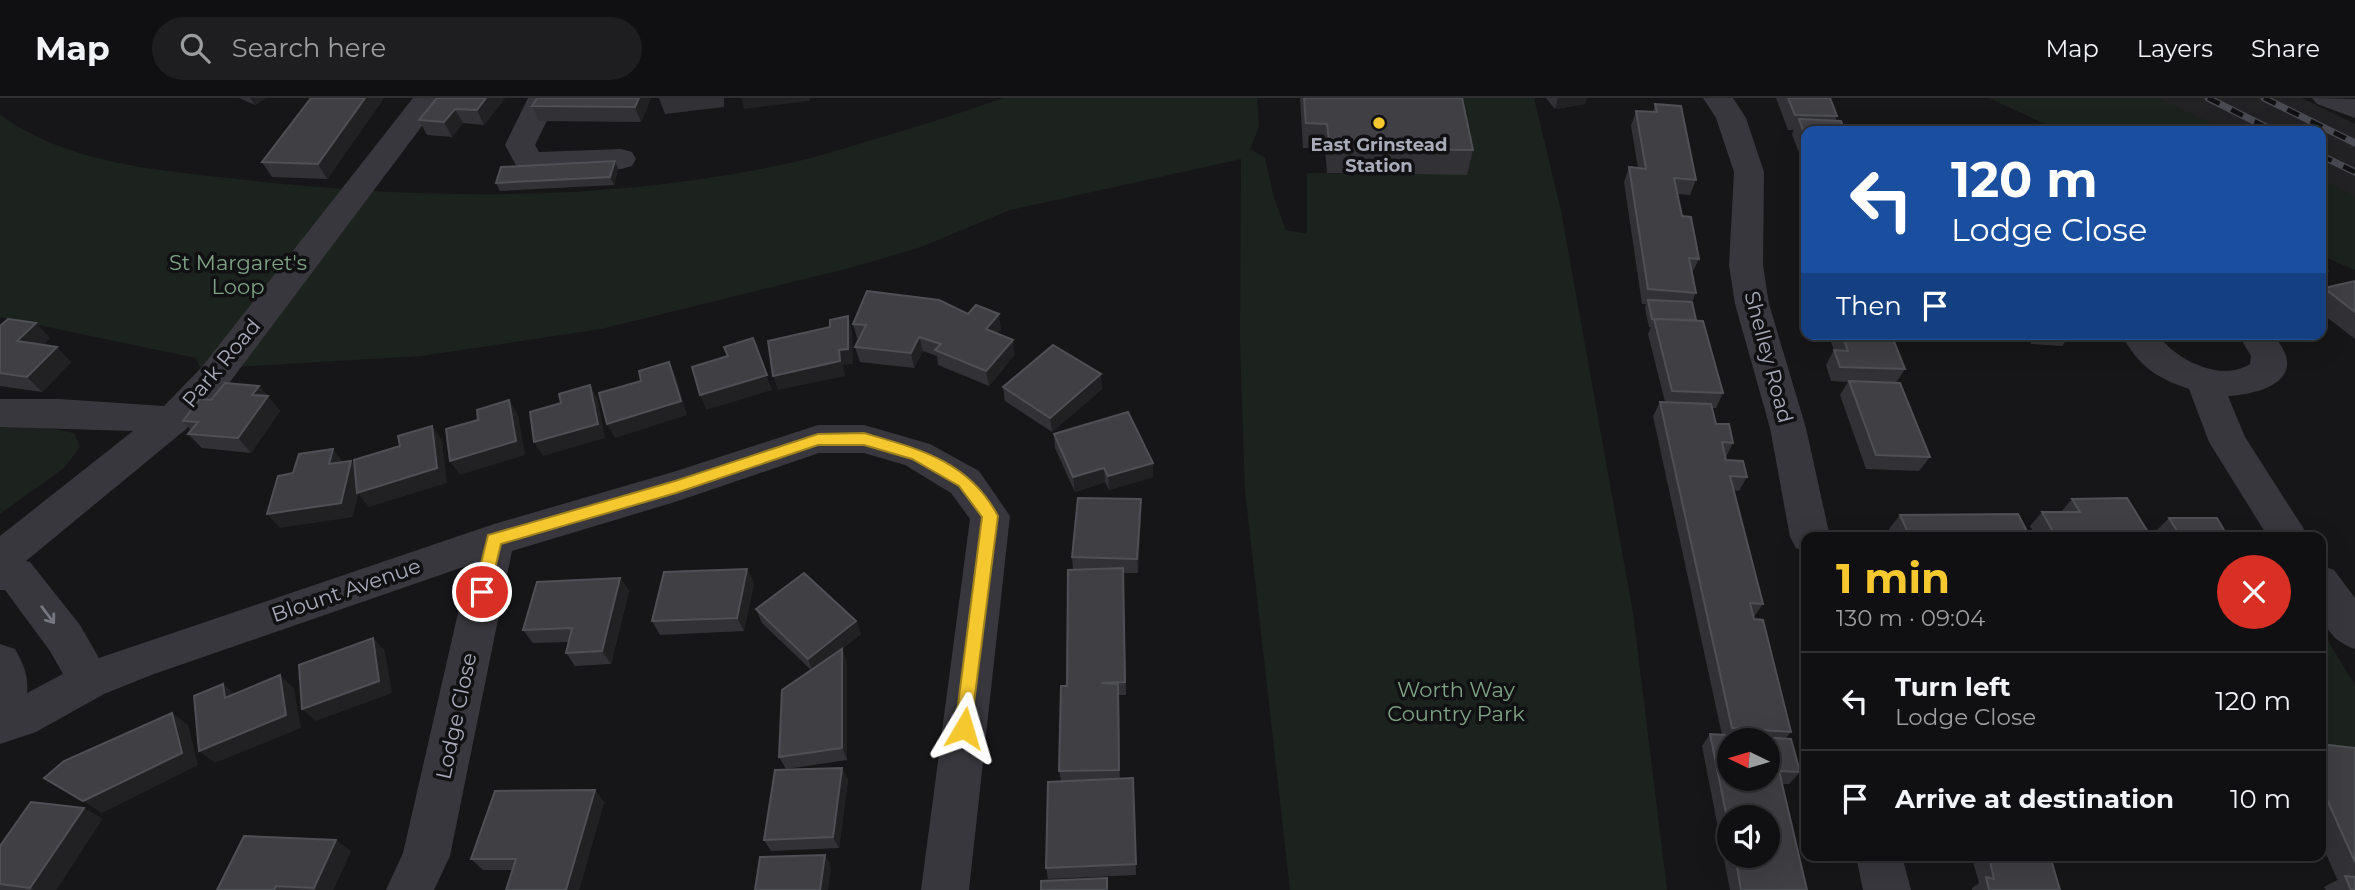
<!DOCTYPE html>
<meta charset="utf-8">
<style>
:root{--surface:#101012;--page:#1e1e20;--text:#f1f3f6;--muted:#9c9d9f;--line:#303032;--accent:#f6c830}
body{margin:0;font-family:Montserrat,sans-serif;background:var(--page);color:var(--text);height:100vh;display:flex;flex-direction:column;font-size:26px;white-space:nowrap}
*{box-sizing:border-box;margin:0}
p{font-size:23px;color:var(--muted)}
.icon{flex:none;width:38px;height:38px;fill:none;stroke:currentColor;stroke-width:2;stroke-linecap:round;stroke-linejoin:round}
.map{position:relative;flex:1;overflow:hidden}
.side{position:absolute;left:1801px;top:434px;width:525px;height:329px;display:flex;flex-direction:column;background:var(--surface);border-radius:14px;box-shadow:0 7px 28px #0002,0 0 0 2px var(--line)}
.side>*{flex:none}
.banner{position:absolute;left:1801px;top:28px;width:525px;height:214px;border-radius:14px;box-shadow:0 7px 28px #0002,0 0 0 2px var(--line);background:#1a4fa0;color:#fff;overflow:hidden}
.needle{width:46px;rotate:275deg}
.buttons{position:absolute;left:1717px;top:630px;display:grid;gap:14px}
.buttons a{display:grid;place-items:center;width:63px;height:63px;border-radius:50%;background:var(--surface);box-shadow:0 7px 28px #0002,0 0 0 2px var(--line);font-size:35px}
.pin{position:absolute;display:grid;place-items:center;width:60px;height:60px;color:#fff;margin:-30px;border:4px solid #fff;border-radius:50%;box-shadow:0 2px 7px #0007}
.me{position:absolute;width:77px;margin:-38px;rotate:7deg;stroke-linejoin:round;filter:drop-shadow(0 0 5px #0008)}
.turn{display:flex;align-items:center;gap:24px;height:147px;padding:0 35px;font-size:32px}
.turn .icon{width:91px;height:91px;stroke-width:2.5}
.turn b{display:block;font-size:49px;line-height:60px}
.then{display:flex;align-items:center;height:66px;padding:0 35px;background:#0003;gap:14px;font-size:26px}
.round{display:grid;place-items:center;flex:none;width:74px;height:74px;border-radius:37px;background:var(--page)}
.summary{display:flex;align-items:center;justify-content:space-between;height:119px;padding:0 35px}
h1{font-size:42px;font-weight:700;line-height:52px;color:var(--accent)}
ul{padding:0;list-style:none}
li{display:flex;align-items:center;gap:21px;height:98px;padding:0 35px;border-top:2px solid var(--line)}
li div{flex:1}
li b{display:block;font-size:26px}
li em{font-style:normal}
header{display:flex;align-items:center;gap:42px;box-sizing:border-box;height:98px;padding:0 35px;background:var(--surface);border-bottom:2px solid var(--line)}
header strong{font-size:33px}
nav{display:flex;gap:38px;margin-inline-start:auto;font-size:24px}
.search{width:490px;height:63px;background:var(--page);display:flex;align-items:center;gap:18px;box-sizing:border-box;padding:0 24px;border-radius:38px;color:var(--muted);font-size:26px}
.map>svg:first-child{display:block}
.built{fill:#222225}
.green{fill:#1c231e}
.lines{fill:none;stroke-linecap:round;stroke-linejoin:round}
.minor{fill:#37373d;fill-rule:evenodd}
.rail-casing{stroke:#4a4b52;stroke-width:7}
.rail{stroke:#111113;stroke-width:4.5;stroke-dasharray:13;stroke-linecap:butt}
.wall{fill:#323236;fill-rule:evenodd}
.shaded-wall{fill:#212124}
.building{fill:#3f3f44;stroke:#4f5056;stroke-width:2;fill-rule:evenodd}
.oneway{stroke:#757781}
.route{fill:#f6c830;stroke:#a0821f;stroke-width:2}
.poi-dot{fill:#f6c830;stroke:#111113;stroke-width:2.5}
.labels{text-anchor:middle;dominant-baseline:central;stroke-width:7;stroke-linejoin:round;paint-order:stroke}
.far-poi-label{font-size:18px;font-weight:bold;fill:#a8abb8;stroke:#111113}
.park-label{font-size:21px;fill:#7ea485;stroke:#111113}
.street-label{font-size:21px;fill:#a8abb8;stroke:#111113}
</style>
<header>
<strong>Map</strong>
<div class="search"><svg class="icon" aria-label="search" viewBox="0 0 24 24"><circle cx="10" cy="10" r="6"/><path d="M15 15l6 6"/></svg>Search here</div>
<nav><a>Map</a><a>Layers</a><a>Share</a></nav>
</header>
<div class="map">
<svg width="2355" height="792" viewBox="0 0 2355 792">
<rect width="100%" height="100%" fill="#161618"/>
<path class="built" d="M1989 0H2302L2355 26V172L2321 157 2320 33H2061Z"/>
<g class="green">
<path d="M1003 0H1257L1259 29 1250 51 1265 60 1274 100 1286 132 1307 136V75L1467 77 1452 0H1534L1561 113 1633 515 1667 792H1290L1245 392 1240 245 1241 61 1010 112 921 149 857 168 601 231 421 258 201 271 196 260 0 219V17C69 66 156 72 237 81 421 102 608 105 790 65 814 60 838 52 862 45 909 31 956 17 1003 0Z"/>
<path d="M1989 0H2159L2228 33H2061Z"/>
<path d="M2320 81 2355 98V172L2321 157Z"/>
<path d="M0 327 44 329 74 335 80 349 64 370 0 416Z"/>
<path d="M2320 530 2355 587V649L2321 648Z"/>
</g>
<g class="lines">
<g class="minor">
<path d="M413 0H443L227 288 185 332 26 463 30 464 80 527 99 560 494 426 673 374 818 327H864L930 346 979 373 1010 418 969 792H921L970 421 951 395 905 367 864 355H819L675 404 512 453 450 758 434 792H386L403 755 469 467 154 576 104 596 36 634 0 646V546L15 551C23 565 29 578 27 595L63 576 50 553 5 492H0V438L133 333 0 329V301H60L164 308 201 270Z"/>
<path d="M528 0H558L535 47 539 54 621 51 632 54 636 61 632 68 621 71 529 74 518 71 505 47Z"/>
<path d="M1703 0H1733L1746 20 1764 74 1763 167 1769 206 1806 330 1830 439H1806V454L1796 450 1790 439 1770 330 1735 206 1729 167 1734 74 1716 20Z"/>
<path d="M2312 0 2355 1V20L2317 6Z"/>
<path d="M2121 236H2157C2175 261 2220 285 2250 266L2251 258 2238 236H2273C2277 242 2282 248 2285 255 2298 288 2249 297 2228 298L2245 339 2309 439H2268L2209 344 2189 291C2154 279 2139 268 2121 236Z"/>
<path d="M2320 467 2334 472 2355 500V551C2315 537 2320 503 2320 467Z"/>
<path d="M1856 758H1902L1911 792H1863Z"/>
</g>
<g class="rail-casing">
<g id="rail">
<path d="M2208 0 2274 33"/>
<path d="M2264 0 2355 45"/>
<path d="M2320 57 2355 74"/>
</g>
</g>
<use href="#rail" class="rail"/>
</g>
<g class="wall">
<path d="M239 0H266L255 7Z"/>
<path d="M384 0 327 81 272 79 262 64Z"/>
<path d="M437 0H505L484 27 463 25 452 39 427 37 419 22Z"/>
<path d="M651 0 641 24 539 23 532 8Z"/>
<path d="M659 0H724V9L665 16Z"/>
<path d="M1300 0H1462L1473 52 1467 77 1327 75 1325 50H1303Z"/>
<path d="M1546 0H1587L1585 6 1555 11Z"/>
<path d="M1776 0H1830L1837 18 1835 23 1806 33V74L1792 36 1794 32H1788Z"/>
<path d="M1655 6 1696 82 1690 97 1677 96 1682 118 1699 161 1692 175 1696 195 1692 204 1696 222 1723 295 1716 310H1712L1716 326 1733 345 1726 359V362L1747 379 1739 393 1733 392 1763 506 1754 519 1791 634 1785 641 1800 674 1789 686H1782L1807 792H1730L1702 648 1710 636 1722 637 1653 318 1660 304H1665L1648 236 1651 229H1649L1645 210 1646 206H1642L1624 84 1629 69 1638 70 1631 28 1636 13 1653 14ZM1729 719 1768 758H1729Z"/>
<path d="M615 63 618 71 614 87 500 93 496 85Z"/>
<path d="M2355 183V241L2320 214V194L2324 190Z"/>
<path d="M853 226 1001 231 997 235 1015 256 989 288 938 267 937 258 923 253 914 270 860 264 855 249 859 241 857 240Z"/>
<path d="M0 228 50 240 43 247 71 264 42 294 0 288Z"/>
<path d="M1828 236H1891L1905 271 1896 285 1930 359 1919 373 1866 371 1840 297 1848 284 1831 283 1826 267 1834 252Z"/>
<path d="M2027 236H2066L2068 240 2062 248 2031 246Z"/>
<path d="M259 288 280 313 251 355 202 350 188 336 191 332 183 323 211 302Z"/>
<path d="M1003 289 1102 291 1052 334 1005 303Z"/>
<path d="M1054 336 1153 365V379L1109 392 1105 384 1075 394 1055 350Z"/>
<path d="M1141 401V415L1138 475H1123L1126 597H1119L1120 680H1133L1136 777 1048 781 1046 770 1061 683 1059 673 1067 588 1073 472 1072 459Z"/>
<path d="M2072 401 2151 439H2036L2030 428 2042 414H2061Z"/>
<path d="M1900 417 2030 439H1893L1889 431Z"/>
<path d="M2169 420 2228 439H2158L2155 434Z"/>
<path d="M747 471 754 485 744 533 660 537 652 523Z"/>
<path d="M620 480 629 493 611 566 575 568 566 555 569 544 533 545 523 532Z"/>
<path d="M756 511 856 523 861 536 842 551 847 564V662L786 671 779 659 811 572 762 525Z"/>
<path d="M2320 646 2355 650V792H2326L2324 789 2339 781H2337L2320 742Z"/>
<path d="M842 670 848 682 839 750 771 753 764 742Z"/>
<path d="M595 692 604 704 579 792H506L512 772H483L471 761Z"/>
<path d="M84 710 102 721 56 792H0V748Z"/>
<path d="M351 753 333 792H217Z"/>
<path d="M1975 758H2050L2060 792H1972V790L1979 785 1972 760Z"/>
</g>
<g class="shaded-wall">
<path d="M250 0H266L255 7Z"/>
<path d="M365 0H384L327 81 318 66Z"/>
<path d="M486 0H505L484 27 477 12Z"/>
<path d="M639 0H651L641 24 635 9Z"/>
<path d="M741 0H810V3L744 11Z"/>
<path d="M1558 0H1587L1585 6 1555 11Z"/>
<path d="M455 11 463 25 452 39 444 24Z"/>
<path d="M615 63 618 71 614 87 610 79Z"/>
<path d="M999 216 1001 231 988 245 986 231Z"/>
<path d="M848 218 852 233 853 266 843 267 845 278 778 292 773 278 839 252Z"/>
<path d="M36 225 50 240 32 258 17 243Z"/>
<path d="M919 239 923 253 914 270 911 255Z"/>
<path d="M753 240 772 292 706 312 700 297Z"/>
<path d="M1013 242 1015 256 989 288 986 273Z"/>
<path d="M57 249 71 264 42 294 27 279Z"/>
<path d="M669 264 676 279 687 317 615 340 607 326Z"/>
<path d="M1101 276 1102 291 1052 334 1050 320Z"/>
<path d="M590 287 598 302 605 340 543 358 534 344Z"/>
<path d="M259 288 280 313 251 355 238 340 252 297Z"/>
<path d="M509 302 518 317 525 357 460 377 450 363Z"/>
<path d="M432 328 442 342 447 385 369 409 358 396 353 419 280 430 267 416 351 363 363 377Z"/>
<path d="M333 351 344 365 329 366Z"/>
<path d="M1153 365V379L1109 392 1108 378Z"/>
<path d="M1104 370 1105 384 1075 394 1073 379Z"/>
<path d="M1141 401V415L1138 475 1137 461Z"/>
<path d="M747 471 754 485 744 533 737 520Z"/>
<path d="M620 480 629 493 611 566 602 553Z"/>
<path d="M856 523 861 536 842 551 847 564V662L808 561Z"/>
<path d="M373 540 385 553 392 595 316 623 302 611Z"/>
<path d="M280 577 294 590 301 630 215 665 199 653Z"/>
<path d="M223 586 238 599 225 600Z"/>
<path d="M1118 586 1119 599 1120 683 1119 672Z"/>
<path d="M172 615 188 627 198 667 102 715 83 703Z"/>
<path d="M842 670 848 682 839 750 833 739Z"/>
<path d="M595 692 604 704 579 792H566Z"/>
<path d="M84 710 102 721 56 792H35L30 790Z"/>
<path d="M336 742 351 753 333 792H317L314 790Z"/>
<path d="M825 757 831 768 828 792H820Z"/>
</g>
<g class="building">
<path d="M311 0H365L318 66 262 64Z"/>
<path d="M437 0H486L477 12 455 11 444 24 419 22Z"/>
<path d="M537 0H639L635 9 532 8Z"/>
<path d="M1304 0H1462L1473 52 1330 51 1327 26 1306 25Z"/>
<path d="M1788 0H1830L1837 18 1795 17Z"/>
<path d="M1655 6 1681 8 1696 82 1674 80 1682 118 1691 119 1699 161 1689 160 1696 195 1648 191 1629 69 1646 71 1636 13 1657 14Z"/>
<path d="M1799 21 1841 23 1845 33H1806V40Z"/>
<path d="M615 63 610 79 496 85 501 69Z"/>
<path d="M2320 169 2327 173 2320 178Z"/>
<path d="M2355 183V214L2324 190Z"/>
<path d="M867 193 939 202 968 216 976 207 999 216 986 231 1013 242 986 273 935 252 941 246 919 239 911 255 855 249 866 227 853 226Z"/>
<path d="M1648 202 1692 204 1696 222 1652 221Z"/>
<path d="M848 218V251L839 252 840 263 773 278 768 243 830 229V222Z"/>
<path d="M8 221 36 225 17 243 57 249 27 279 0 275V228Z"/>
<path d="M1654 221 1703 223 1723 295 1672 293Z"/>
<path d="M1842 236H1891L1905 271 1840 269 1834 252 1848 253Z"/>
<path d="M2036 236H2066L2068 240 2037 238Z"/>
<path d="M753 240 767 277 700 297 692 269 728 258 724 249Z"/>
<path d="M1053 247 1101 276 1050 320 1003 289Z"/>
<path d="M669 264 681 303 607 326 599 295 641 283 639 273Z"/>
<path d="M1849 283 1900 285 1930 359 1876 357Z"/>
<path d="M225 285 259 288 252 297 268 298 238 340 188 336 198 324 183 323 200 301 211 302Z"/>
<path d="M590 287 598 326 534 344 530 314 561 305 559 296Z"/>
<path d="M509 302 516 343 450 363 446 331 478 322 477 312Z"/>
<path d="M1660 304 1711 306 1716 326H1729L1733 345 1722 344 1726 362 1743 363 1747 379 1730 378 1763 506 1750 505 1754 521 1763 522 1791 634 1732 630Z"/>
<path d="M1128 314 1153 365 1108 378 1104 370 1073 379 1054 336Z"/>
<path d="M432 328 437 370 357 395 354 362 400 348 398 338Z"/>
<path d="M333 351 329 366 351 363 341 405 267 416 278 378 293 375 299 356Z"/>
<path d="M1078 400 1141 401 1137 461 1072 459Z"/>
<path d="M2127 400 2151 439H2056L2042 414H2080L2072 401Z"/>
<path d="M2018 416 2030 439H1910L1900 417Z"/>
<path d="M2169 420H2217L2228 439H2181Z"/>
<path d="M1123 470 1125 584 1101 585 1118 586 1119 672 1059 673 1061 588H1067L1068 472Z"/>
<path d="M747 471 737 520 652 523 664 474Z"/>
<path d="M804 475 856 523 808 561 756 511Z"/>
<path d="M620 480 602 553 566 555 572 530 523 532 537 484Z"/>
<path d="M373 540 379 583 302 611 299 567Z"/>
<path d="M842 551V650L779 659 782 592Z"/>
<path d="M280 577 286 617 199 653 194 598 223 586 225 600Z"/>
<path d="M172 615 182 655 83 703 44 680 64 663Z"/>
<path d="M1710 636 1791 641 1800 674 1779 673 1807 792H1741L1735 758H1768V719H1729V730ZM1729 642H1768V681H1729Z"/>
<path d="M2320 646 2355 650V764L2320 686Z"/>
<path d="M842 670 833 739 764 742 775 672Z"/>
<path d="M1133 680 1136 766 1046 770 1048 684Z"/>
<path d="M595 692 566 792H506L516 761H471L495 693Z"/>
<path d="M31 704 84 710 30 790 0 786V748Z"/>
<path d="M244 738 336 742 314 790 276 788 274 792H217Z"/>
<path d="M825 757 820 792H755L760 759Z"/>
<path d="M1989 758H2050L2060 792H1989L1986 779 1994 781Z"/>
<path d="M2345 778 2355 779V792H2351Z"/>
<path d="M1107 780V792H1041V783Z"/>
</g>
<defs><path id="oneway-shaft" d="M-6 0H5M1.5-3L5.5 0L1.5 3" fill="none" stroke-width="1.6" stroke-linecap="round" stroke-linejoin="round" transform="scale(1.75)"/></defs>
<use class="oneway" href="#oneway-shaft" transform="translate(48 517) rotate(53)"/>
<path class="route" d="M864 335C919 351 969 363 998 418L970 636 964 639 957 636 955 630 982 419 959 388 912 361 864 347H818L676 395 501 446 488 499H476L474 494 488 437 675 383 818 336Z"/>
<circle class="poi-dot" cx="1379" cy="25" r="7"/>
<g class="labels">
<g class="far-poi-label">
<text x="1379" y="47">East Grinstead<tspan x="1379" dy="21">Station</tspan></text>
</g>
<g class="park-label">
<text x="238" y="164">St Margaret's<tspan x="238" dy="24">Loop</tspan></text>
<text x="1456" y="591">Worth Way<tspan x="1456" dy="24">Country Park</tspan></text>
</g>
<g class="street-label">
<text transform="translate(1769 259) rotate(75)">Shelley Road</text>
<text transform="translate(221 265) rotate(-50)">Park Road</text>
<text transform="translate(346 492) rotate(-19)">Blount Avenue</text>
<text transform="translate(456 618) rotate(-78)">Lodge Close</text>
</g>
</g>
</svg>
<div class="buttons">
<a><svg class="needle" viewBox="-14 -14 28 28"><path d="M0-13l5 13h-10z" fill="#e53935"/><path d="M0 13l5-13h-10z" fill="#9c9d9f"/></svg></a>
<a><svg class="icon" aria-label="sound" viewBox="0 0 24 24"><path d="M4 9h4l5-4v14l-5-4H4zM17 9q2 3 0 6"/></svg></a>
</div>
<div class="pin" style="left:482px;top:494px;background:#d93025"><svg class="icon" aria-label="arrive" viewBox="0 0 24 24"><path d="M6 21V4h12l-3 4 3 4H6"/></svg></div>
<svg class="me" style="left:964px;top:630px" viewBox="-20 -20 40 40"><path d="M0-17L14 15 0 8-14 15z" fill="#f6c830" stroke="#fff" stroke-width="4"/></svg>
<div class="banner">
<div class="turn"><svg class="icon" aria-label="left" viewBox="0 0 24 24"><path d="M17 20v-9H6M10 6l-5 5 5 5"/></svg><div><b>120 m</b>Lodge Close</div></div>
<div class="then">Then<svg class="icon" aria-label="arrive" viewBox="0 0 24 24"><path d="M6 21V4h12l-3 4 3 4H6"/></svg></div>
</div>
<section class="side">
<div class="summary"><div><h1>1 min</h1><p>130 m · 09:04</p></div><a class="round" style="background:#d93025;color:#fff"><svg class="icon" aria-label="close" viewBox="0 0 24 24"><path d="M6 6l12 12M18 6L6 18"/></svg></a></div>
<ul>
<li><svg class="icon" aria-label="left" viewBox="0 0 24 24"><path d="M17 20v-9H6M10 6l-5 5 5 5"/></svg><div><b>Turn left</b><p>Lodge Close</p></div><em>120 m</em></li>
<li><svg class="icon" aria-label="arrive" viewBox="0 0 24 24"><path d="M6 21V4h12l-3 4 3 4H6"/></svg><div><b>Arrive at destination</b></div><em>10 m</em></li>
</ul>
</section>
</div>
